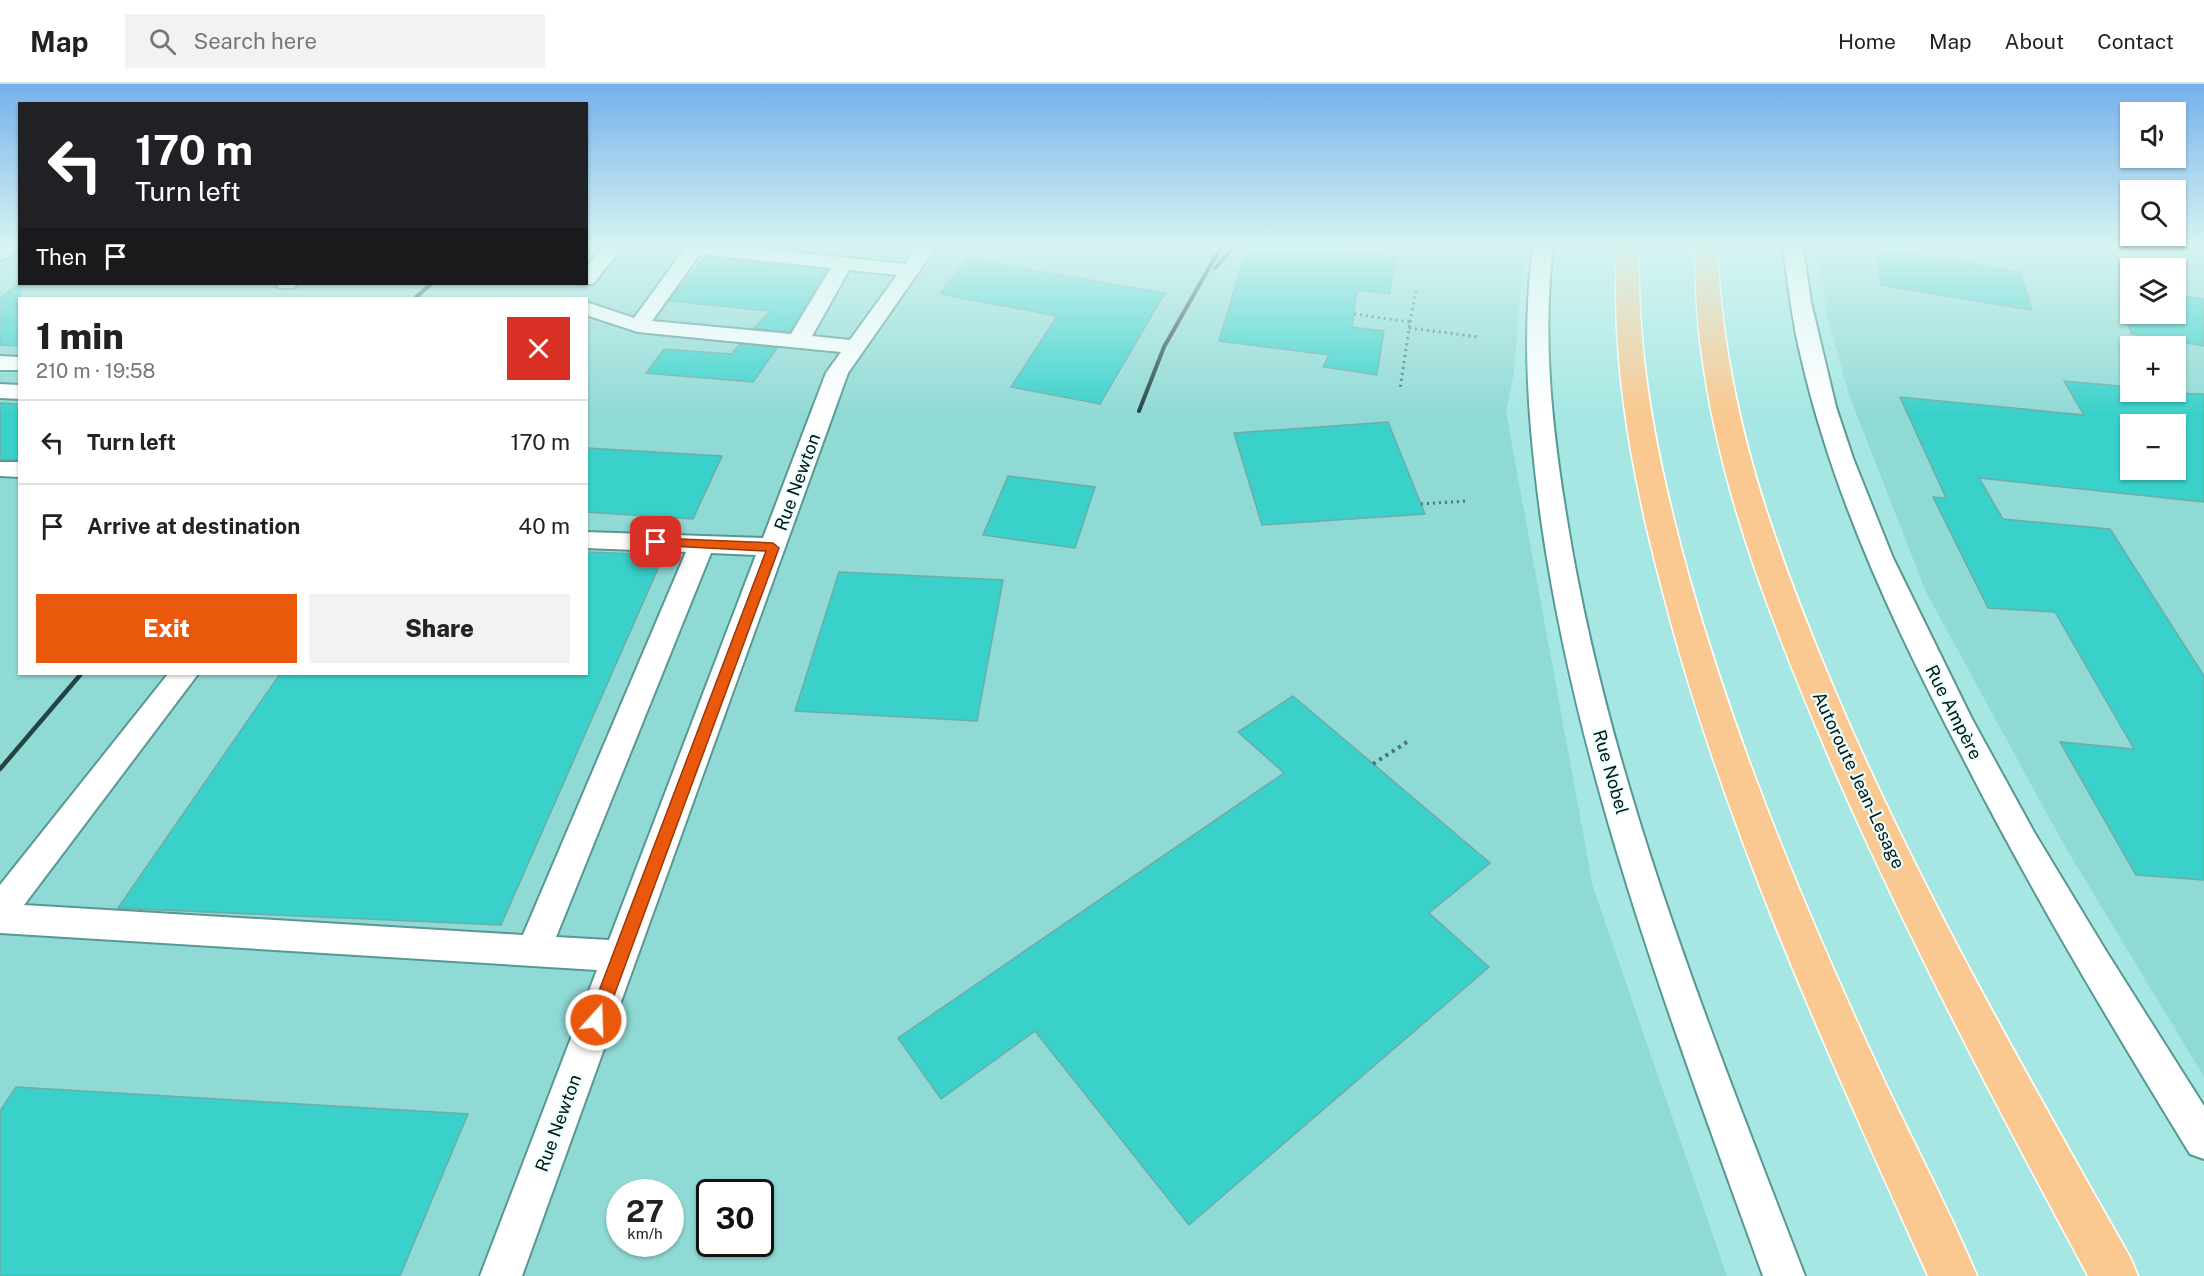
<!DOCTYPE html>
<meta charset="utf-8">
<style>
:root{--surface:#fff;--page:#f2f2f2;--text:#222;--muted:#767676;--line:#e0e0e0;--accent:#ea580c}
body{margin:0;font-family:"Public Sans",sans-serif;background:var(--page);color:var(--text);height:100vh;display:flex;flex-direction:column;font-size:22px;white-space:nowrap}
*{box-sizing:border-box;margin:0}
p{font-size:20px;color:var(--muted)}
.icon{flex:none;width:33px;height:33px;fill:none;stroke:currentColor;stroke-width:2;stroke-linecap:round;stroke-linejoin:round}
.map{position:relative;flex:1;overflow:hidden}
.drawer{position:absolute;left:18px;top:213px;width:570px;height:378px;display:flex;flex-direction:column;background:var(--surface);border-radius:0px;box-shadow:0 2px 4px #0004}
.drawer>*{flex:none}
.guide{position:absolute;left:18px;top:18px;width:570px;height:183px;border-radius:0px;box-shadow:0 2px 4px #0004;background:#202124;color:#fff;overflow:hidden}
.fabs{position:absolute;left:2120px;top:18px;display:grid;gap:12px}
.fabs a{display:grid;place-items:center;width:66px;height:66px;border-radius:0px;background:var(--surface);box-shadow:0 2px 4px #0004;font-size:30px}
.speed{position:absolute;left:606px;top:1095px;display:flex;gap:12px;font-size:30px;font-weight:700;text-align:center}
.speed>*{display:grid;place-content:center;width:78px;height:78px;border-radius:50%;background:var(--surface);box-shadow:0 2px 4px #0004;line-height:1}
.speed small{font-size:15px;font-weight:400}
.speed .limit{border:3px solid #111;border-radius:9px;background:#fff;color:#111}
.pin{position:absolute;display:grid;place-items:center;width:51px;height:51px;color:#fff;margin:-26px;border-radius:12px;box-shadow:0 3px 9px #0006}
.me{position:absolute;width:66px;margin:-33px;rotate:20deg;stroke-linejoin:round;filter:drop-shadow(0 0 4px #0008)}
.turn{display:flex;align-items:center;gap:21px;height:126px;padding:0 18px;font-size:27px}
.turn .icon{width:78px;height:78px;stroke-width:2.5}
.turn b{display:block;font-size:42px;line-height:51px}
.then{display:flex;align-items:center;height:57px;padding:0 18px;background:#0003;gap:12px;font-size:22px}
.round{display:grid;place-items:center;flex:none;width:63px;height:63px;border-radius:0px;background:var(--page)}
.headline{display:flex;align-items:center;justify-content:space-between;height:102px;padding:0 18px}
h1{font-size:36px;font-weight:800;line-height:45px}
.cta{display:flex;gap:12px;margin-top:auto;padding:12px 18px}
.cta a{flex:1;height:69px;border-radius:0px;background:var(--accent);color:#fff;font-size:24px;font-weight:800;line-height:69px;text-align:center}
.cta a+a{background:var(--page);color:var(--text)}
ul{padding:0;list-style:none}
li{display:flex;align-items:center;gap:18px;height:84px;padding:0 18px;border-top:2px solid var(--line)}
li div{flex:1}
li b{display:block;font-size:22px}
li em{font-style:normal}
header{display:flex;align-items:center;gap:36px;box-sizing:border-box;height:84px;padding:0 30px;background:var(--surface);border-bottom:2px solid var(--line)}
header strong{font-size:28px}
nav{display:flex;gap:33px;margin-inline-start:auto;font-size:21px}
.search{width:420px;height:54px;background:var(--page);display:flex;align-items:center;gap:15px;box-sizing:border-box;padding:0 21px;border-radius:0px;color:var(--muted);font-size:22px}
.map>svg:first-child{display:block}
.built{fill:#90dad5;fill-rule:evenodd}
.building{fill:#39d1ca;stroke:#6daca8;stroke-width:1.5;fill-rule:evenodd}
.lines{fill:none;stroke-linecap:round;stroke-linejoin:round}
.minor-casing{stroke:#589894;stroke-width:4}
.highway-casing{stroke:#fff;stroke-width:3}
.path-far1{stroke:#4b7573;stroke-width:3;stroke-dasharray:2 4;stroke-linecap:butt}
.path{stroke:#4b7573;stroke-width:4;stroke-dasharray:3 4.5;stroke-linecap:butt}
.minor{fill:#fff;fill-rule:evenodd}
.highway{fill:#f9c991;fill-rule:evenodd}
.rail-far1{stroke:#244544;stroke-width:4}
.rail{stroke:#244544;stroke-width:4.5}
.route{fill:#ea580c;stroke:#983908;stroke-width:1.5}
.labels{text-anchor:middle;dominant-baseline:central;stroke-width:4.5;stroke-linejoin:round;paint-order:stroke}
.street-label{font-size:18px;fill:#001817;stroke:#ecfffd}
</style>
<header>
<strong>Map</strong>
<div class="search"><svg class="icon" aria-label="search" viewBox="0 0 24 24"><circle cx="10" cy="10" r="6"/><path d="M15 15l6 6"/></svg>Search here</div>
<nav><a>Home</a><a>Map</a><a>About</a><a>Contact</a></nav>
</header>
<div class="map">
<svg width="2204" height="1192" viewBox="0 0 2204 1192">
<rect width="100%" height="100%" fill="#a6e7e3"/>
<g class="built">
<path d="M0 163H19L20 200H586L587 163H1528L1522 190 1514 289 1506 328 1593 803 1727 1192H0ZM20 214H586V590H20ZM620 1108H670V1160H620ZM710 1108H760V1160H710Z"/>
<path d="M1818 163H2204V993L2063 759 1926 508 1849 311 1827 232ZM2130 184H2175V230H2130ZM2130 262H2175V308H2130ZM2130 340H2175V386H2130Z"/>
</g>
<g class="building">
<path d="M1247 163H1317L1397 173 1389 210 1357 206 1352 243 1384 247 1377 291 1323 283 1329 271 1219 257Z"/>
<path d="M1875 163H1913L1915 171 2020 188 2032 226 1881 201Z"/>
<path d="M705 173 827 186 789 248 754 244 770 227 669 217Z"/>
<path d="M968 175 1165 209 1100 320 1011 303 1057 232 940 210Z"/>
<path d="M20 199V262L0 261V214Z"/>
<path d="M2175 211 2204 215V262L2132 250 2124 230H2175Z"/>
<path d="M740 260 777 264 753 298 646 289 664 265 731 270Z"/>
<path d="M2064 297 2130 303V308L2204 310V418L1979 394 2003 435 2110 445 2204 592V796L2136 791 2060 658 2134 665 2055 528 1988 524 1933 413 1946 414 1900 313 2084 331ZM2130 340H2175V386H2130Z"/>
<path d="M0 319 20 320V376H0Z"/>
<path d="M1388 338 1425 430 1262 441 1234 349Z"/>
<path d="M586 364 722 372 693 435 586 428Z"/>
<path d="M1008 392 1095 403 1075 464 983 451Z"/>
<path d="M586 468 664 471 501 841 118 824 280 590H586Z"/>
<path d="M839 488 1003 496 977 637 795 627Z"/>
<path d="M1293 612 1490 779 1429 829 1489 883 1189 1141 1035 947 941 1015 898 954 1284 689 1238 648Z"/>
<path d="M16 1003 468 1030 400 1192H0V1027Z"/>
</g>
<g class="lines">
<g class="minor-casing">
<g id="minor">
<path d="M0 163H19L7 174 0 176Z"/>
<path d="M603 163H623L593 200H579H586V183Z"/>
<path d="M686 163H745L905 180 917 163H936L848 289 522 1192H480L597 886 0 849V801L168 590H198L24 821 523 851 686 468 586 464V448L763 454 826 289 841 268 638 248 586 231V218L634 234ZM700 170 831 184 791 250 652 237ZM849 186 897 191 850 256 812 252ZM711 469 756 471 609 856 556 853Z"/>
<path d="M1533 163H1553C1542 255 1552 345 1567 436 1609 698 1710 945 1805 1192H1763C1674 945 1578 696 1541 435 1529 344 1521 254 1533 163Z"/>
<path d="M1783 163H1803L1811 218 1836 323 1853 374 1893 474 1972 635 2034 748 2106 867 2204 1022V1075L2190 1070C2109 938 2030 806 1960 668 1894 542 1833 412 1801 273 1792 237 1788 200 1783 163Z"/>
<path d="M276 200H297L294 204H279Z"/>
<path d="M0 272 20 273V286H0Z"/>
<path d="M0 300 20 301V315L0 314Z"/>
<path d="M0 378H20V393L0 392Z"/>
</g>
</g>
<g class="highway-casing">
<g id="highway">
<path d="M1617 163H1639C1636 276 1659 384 1689 493 1738 666 1807 831 1883 994 1914 1060 1949 1125 1977 1192H1928C1826 966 1721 738 1660 497 1631 387 1611 277 1617 163Z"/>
<path d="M1695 163H1717C1724 323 1771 454 1832 600 1916 799 2025 987 2131 1175L2138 1192H2088C1998 1025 1909 857 1833 683 1776 549 1719 409 1701 264 1696 230 1696 197 1695 163Z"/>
</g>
</g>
<g class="path-far1">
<path d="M1354 230 1410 238 1400 305"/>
<path d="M1410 238 1416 207"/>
<path d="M1409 244 1479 253"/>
<path d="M1421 420 1468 417"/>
</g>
<path class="path" d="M1373 680 1407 658"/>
<use href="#minor" class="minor"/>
<use href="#highway" class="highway"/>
<g class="rail-far1">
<path d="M1215 184 1234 163"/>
<path d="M415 214 431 200"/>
<path d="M1139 327 1164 263 1221 163"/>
</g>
<path class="rail" d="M0 685 81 590"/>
</g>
<linearGradient id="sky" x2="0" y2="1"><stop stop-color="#75b1ec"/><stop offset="0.49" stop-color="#d7f4f2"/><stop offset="1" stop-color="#d7f4f2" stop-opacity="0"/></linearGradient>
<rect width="2204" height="330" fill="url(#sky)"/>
<path class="route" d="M656 454 773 459 779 464 605 936 602 942 596 944 590 942 588 936 766 467 651 461 650 458Z"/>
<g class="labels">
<g class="street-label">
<text transform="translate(797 398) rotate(-70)">Rue Newton</text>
<text transform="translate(1954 628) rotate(63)">Rue Ampère</text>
<text transform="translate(1611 688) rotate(74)">Rue Nobel</text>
<text transform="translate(1859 696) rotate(65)">Autoroute Jean-Lesage</text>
<text transform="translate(558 1039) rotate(-70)">Rue Newton</text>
</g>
</g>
</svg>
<div class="fabs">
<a><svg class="icon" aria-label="sound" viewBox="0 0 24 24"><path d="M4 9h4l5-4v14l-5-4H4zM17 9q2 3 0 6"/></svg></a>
<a><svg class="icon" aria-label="search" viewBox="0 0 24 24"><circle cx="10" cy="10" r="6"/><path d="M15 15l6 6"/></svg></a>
<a><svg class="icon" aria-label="layers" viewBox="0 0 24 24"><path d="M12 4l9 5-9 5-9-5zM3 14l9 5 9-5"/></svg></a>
<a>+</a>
<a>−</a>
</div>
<div class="speed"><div>27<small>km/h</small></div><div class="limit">30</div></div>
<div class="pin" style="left:656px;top:458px;background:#d93025"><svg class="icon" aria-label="arrive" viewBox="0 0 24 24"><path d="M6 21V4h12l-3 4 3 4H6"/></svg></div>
<svg class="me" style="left:596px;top:936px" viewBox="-20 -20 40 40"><circle r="17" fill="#ea580c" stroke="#fff" stroke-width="3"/><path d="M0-11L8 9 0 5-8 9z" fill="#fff"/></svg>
<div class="guide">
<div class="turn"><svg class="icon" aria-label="left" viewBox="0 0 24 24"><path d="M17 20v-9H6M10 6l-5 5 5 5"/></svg><div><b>170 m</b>Turn left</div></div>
<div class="then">Then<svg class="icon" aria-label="arrive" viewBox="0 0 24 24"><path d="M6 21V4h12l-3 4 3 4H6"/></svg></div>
</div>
<section class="drawer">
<div class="headline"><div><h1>1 min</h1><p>210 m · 19:58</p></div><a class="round" style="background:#d93025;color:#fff"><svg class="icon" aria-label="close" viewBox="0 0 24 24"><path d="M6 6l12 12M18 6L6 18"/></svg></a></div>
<ul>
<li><svg class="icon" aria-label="left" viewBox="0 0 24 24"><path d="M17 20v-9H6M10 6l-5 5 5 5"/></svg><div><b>Turn left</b></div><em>170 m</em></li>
<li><svg class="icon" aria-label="arrive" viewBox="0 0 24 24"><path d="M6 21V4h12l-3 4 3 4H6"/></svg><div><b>Arrive at destination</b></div><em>40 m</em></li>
</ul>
<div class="cta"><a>Exit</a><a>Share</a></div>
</section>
</div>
